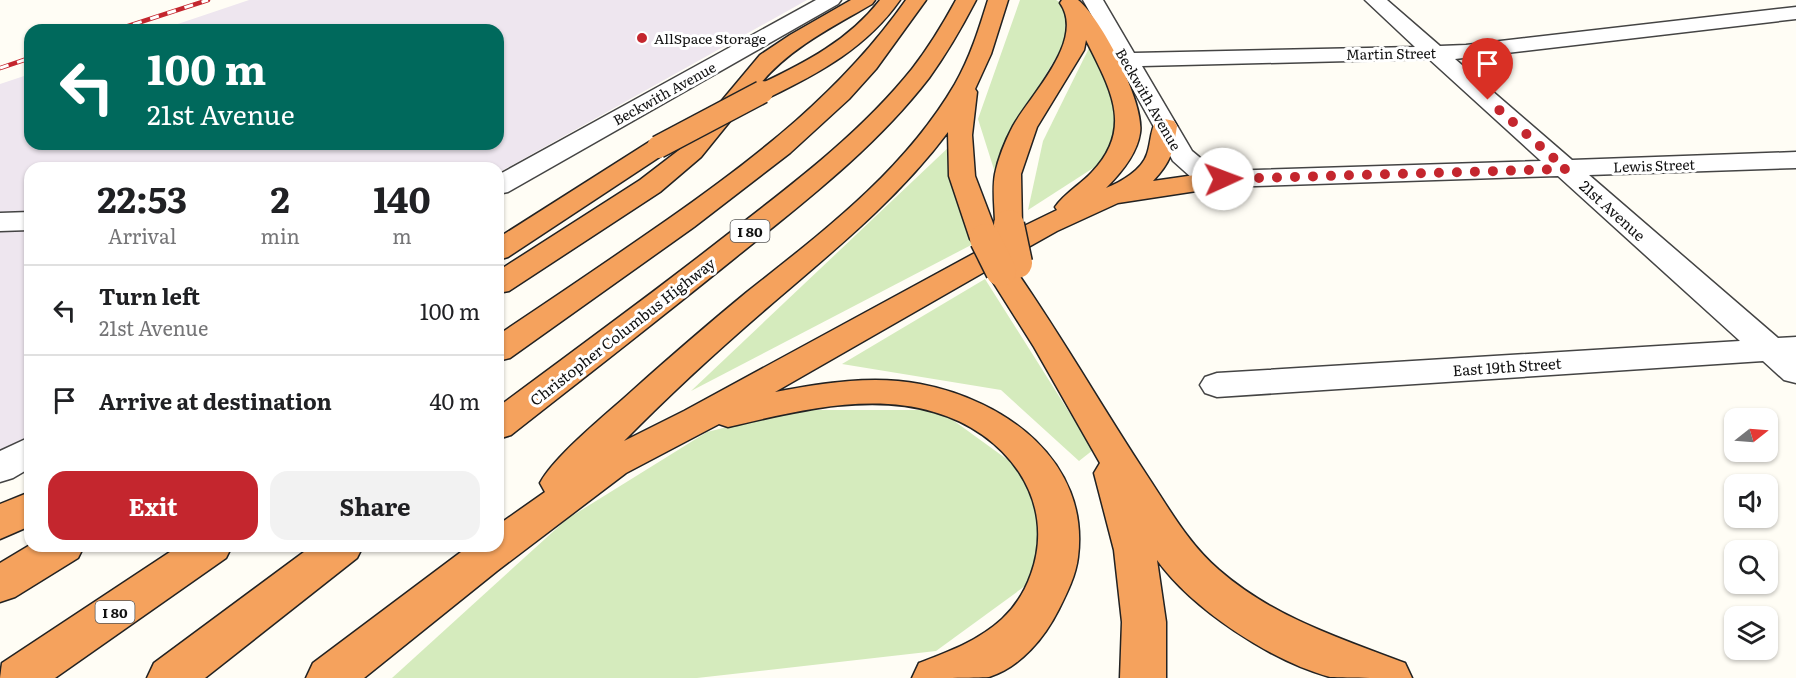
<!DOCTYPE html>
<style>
:root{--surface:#fff;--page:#f2f2f2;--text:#202124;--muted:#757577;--line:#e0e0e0;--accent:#c4262e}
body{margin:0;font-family:Literata,serif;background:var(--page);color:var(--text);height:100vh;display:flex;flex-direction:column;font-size:22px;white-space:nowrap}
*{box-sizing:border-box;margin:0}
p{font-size:20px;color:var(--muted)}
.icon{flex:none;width:33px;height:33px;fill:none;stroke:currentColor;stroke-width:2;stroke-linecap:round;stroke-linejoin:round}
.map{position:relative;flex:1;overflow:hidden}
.panel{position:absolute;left:24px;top:162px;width:480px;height:390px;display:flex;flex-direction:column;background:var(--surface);border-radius:18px;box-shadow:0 2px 4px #0004}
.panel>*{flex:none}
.top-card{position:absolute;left:24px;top:24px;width:480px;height:126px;border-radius:18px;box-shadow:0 2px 4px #0004;background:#00695c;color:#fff;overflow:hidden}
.needle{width:39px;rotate:73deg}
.buttons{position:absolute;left:1724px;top:408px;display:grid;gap:12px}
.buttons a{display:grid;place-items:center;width:54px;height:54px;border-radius:12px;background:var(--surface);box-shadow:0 2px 4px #0004;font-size:30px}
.pin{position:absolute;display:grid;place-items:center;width:51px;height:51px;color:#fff;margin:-62px -26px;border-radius:50% 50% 50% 0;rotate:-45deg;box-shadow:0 0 6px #0007}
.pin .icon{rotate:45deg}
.me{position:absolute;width:66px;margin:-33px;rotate:88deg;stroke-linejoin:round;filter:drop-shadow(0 0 4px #0008)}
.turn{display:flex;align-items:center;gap:21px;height:126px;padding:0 24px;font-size:27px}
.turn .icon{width:78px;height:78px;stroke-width:2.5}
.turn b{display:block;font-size:42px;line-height:51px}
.eta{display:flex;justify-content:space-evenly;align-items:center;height:102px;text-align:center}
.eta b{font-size:36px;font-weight:700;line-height:42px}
.cta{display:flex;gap:12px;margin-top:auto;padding:12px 24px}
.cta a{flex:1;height:69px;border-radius:18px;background:var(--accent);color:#fff;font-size:24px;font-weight:700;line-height:69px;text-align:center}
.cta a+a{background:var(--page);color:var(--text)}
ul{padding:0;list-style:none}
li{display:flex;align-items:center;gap:18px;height:90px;padding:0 24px;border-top:2px solid var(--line)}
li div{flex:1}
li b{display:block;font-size:22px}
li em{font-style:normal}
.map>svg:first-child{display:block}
.industrial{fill:#eee6ef}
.green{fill:#d5ebbd}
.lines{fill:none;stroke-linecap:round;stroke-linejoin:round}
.minor-casing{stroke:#444;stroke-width:3}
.highway-casing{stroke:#222;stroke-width:3}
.minor{fill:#fff;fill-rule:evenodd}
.highway{fill:#f5a25d;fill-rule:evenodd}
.rail-casing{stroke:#c4262e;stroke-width:4.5}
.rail{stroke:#fff;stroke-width:3;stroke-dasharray:9;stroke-linecap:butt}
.highway-bridge-far1-casing{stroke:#222;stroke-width:25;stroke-linecap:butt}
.highway-bridge-casing{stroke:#222;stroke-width:33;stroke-linecap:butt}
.highway-bridge-far1{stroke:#f5a25d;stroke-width:22}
.highway-bridge{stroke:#f5a25d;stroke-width:30}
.route{stroke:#c4262e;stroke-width:10;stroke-dasharray:0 18}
.poi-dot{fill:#c4262e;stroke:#fff;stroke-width:2}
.labels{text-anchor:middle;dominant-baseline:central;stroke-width:6;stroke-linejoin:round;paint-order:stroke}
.far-poi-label{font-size:14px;fill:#111;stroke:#fff;text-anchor:start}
.far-street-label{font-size:14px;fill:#111;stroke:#fff}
.shield{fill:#fff;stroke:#585858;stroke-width:1.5}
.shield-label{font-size:14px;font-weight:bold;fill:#111}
.street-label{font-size:15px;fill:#111;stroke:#fff}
</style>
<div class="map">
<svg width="1796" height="678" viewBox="0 0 1796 678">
<rect width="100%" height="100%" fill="#fffdf5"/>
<path class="industrial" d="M249 0H807L498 173V168H30V436L0 452V84L30 74V144H498V30H160Z"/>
<g class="green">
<path d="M1020 0H1056L1068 6 1064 44 1009 136 997 179 978 119Z"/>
<path d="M1091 44 1109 81 1123 127 1101 163 1028 210 1043 141Z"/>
<path d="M951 145 975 243 691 391Z"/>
<path d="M985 279 1093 450 1079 461 1001 390 842 364Z"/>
<path d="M795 410H939L1030 476 1047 570 936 651 697 678H392L567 519 707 432Z"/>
</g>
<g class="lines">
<g class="minor-casing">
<g id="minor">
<path d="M816 0H841L838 4 508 192 498 194V175Z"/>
<path d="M1083 0H1103L1134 53 1415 47 1365 0H1387L1440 46 1466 45 1796 7V19L1455 59 1572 160 1796 152V168L1589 175 1778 338 1796 337V383L1784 380 1763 361 1217 397 1205 393 1200 385 1205 377 1217 373 1740 341 1558 176 1223 187 1192 178 1173 161ZM1429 59 1541 161 1225 171 1210 166 1192 151 1142 66Z"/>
<path d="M30 212V230L0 231V213Z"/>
<path d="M30 437V468L13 478 0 482V451Z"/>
</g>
</g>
<g class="highway-casing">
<g id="highway">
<path d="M851 0H875L872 4C832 27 790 48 760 84 805 63 849 40 880 0H900C867 47 821 72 770 97L762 99 752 94 701 157 660 192 509 291 498 293V271L640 180 683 147 760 55 790 35Z"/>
<path d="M906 0H926L876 69 849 99 790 153 694 227 510 358 498 361V335C555 297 611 259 667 220 757 157 842 91 906 0Z"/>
<path d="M956 0H976C962 27 947 53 929 78 875 148 804 202 736 257 662 317 586 376 511 435L498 439V407C573 351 649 296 723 238 790 186 859 135 912 69 929 47 943 24 956 0Z"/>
<path d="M988 0H1008L991 54 975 89 977 92 972 135 975 176 999 239 1011 233 999 231 995 225C995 209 992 190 995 174 998 159 1006 139 1013 126 1031 94 1086 40 1060 3L1062 0H1078C1102 19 1145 104 1140 133 1137 154 1121 173 1106 188 1121 182 1142 170 1147 154 1151 143 1150 131 1156 121L1165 119 1174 121 1177 126C1173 152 1171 162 1153 181L1223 171 1232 173 1236 179 1232 185 1223 187 1118 203 1057 231 1002 262 1012 265C1061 335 1103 409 1150 480 1171 512 1189 544 1219 570 1273 617 1339 638 1405 663L1412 678C1392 678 1347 678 1330 677 1271 661 1192 609 1157 560L1166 622V678H1120L1122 622 1114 550 1094 473 1100 463 1034 347 986 271 775 392C822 383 873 375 920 384 1005 400 1090 461 1078 557 1076 575 1067 593 1059 609 1045 637 1021 667 989 677 976 678 929 678 912 678L919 663C948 652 978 641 1002 619 1016 606 1025 591 1031 574 1058 499 1005 432 934 412 868 392 793 412 728 427L719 424 626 473 497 571 364 678H306L313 663 469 546H498V525L545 492 540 483C555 455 608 413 633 390 670 357 708 324 747 292 824 231 904 171 955 84 970 58 979 29 988 0ZM1086 40C1109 87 1135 127 1092 172 1081 184 1065 193 1055 207L1057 210 1022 227 1021 174 1037 127 1084 50ZM948 132 949 176 970 239 975 245 984 248 684 411 624 441C670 394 718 350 768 307 832 252 897 200 948 132Z"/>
<path d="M658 139 667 142 671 147 667 152 508 257 498 260V238L649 142Z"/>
<path d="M30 492V526L0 539V504Z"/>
<path d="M30 545 84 546 78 558 15 597 0 602V563Z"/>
<path d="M179 546H232L226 558 55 678H0L2 663Z"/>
<path d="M312 546H363L357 558 205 678H147L154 663Z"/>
</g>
</g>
<use href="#minor" class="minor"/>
<use href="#highway" class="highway"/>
<g class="rail-casing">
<g id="rail">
<path d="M116 30 208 0"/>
<path d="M0 68 30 58"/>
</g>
</g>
<use href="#rail" class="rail"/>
<g class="highway-bridge-far1-casing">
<path id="highway-bridge-far1" d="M658 147 762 92"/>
</g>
<g class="highway-bridge-casing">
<g id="highway-bridge">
<path d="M1009 225 1017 263"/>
<path d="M985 239 1001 271"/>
</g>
</g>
<use href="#highway-bridge-far1" class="highway-bridge-far1"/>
<use href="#highway-bridge" class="highway-bridge"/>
</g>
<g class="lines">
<path class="route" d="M1223 179 1566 169 1488 100"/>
</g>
<circle class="poi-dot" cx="642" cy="38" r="6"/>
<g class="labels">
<g class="far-poi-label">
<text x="654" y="38">AllSpace Storage</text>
</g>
<g class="far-street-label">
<text transform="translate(1391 53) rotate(-1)">Martin Street</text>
<text transform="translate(664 93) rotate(-29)">Beckwith Avenue</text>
<text transform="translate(1149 99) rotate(60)">Beckwith Avenue</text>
<text transform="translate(1654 165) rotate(-2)">Lewis Street</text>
</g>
<g class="shield">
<rect x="730.5" y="220" width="39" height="22" rx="4.5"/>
<rect x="95.5" y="601" width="39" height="22" rx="4.5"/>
</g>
<g class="shield-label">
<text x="750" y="231">I 80</text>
<text x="115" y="612">I 80</text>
</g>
<g class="street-label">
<text transform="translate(1613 210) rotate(42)">21st Avenue</text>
<text transform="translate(622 331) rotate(-38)">Christopher Columbus Highway</text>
<text transform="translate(1507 366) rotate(-4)">East 19th Street</text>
</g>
</g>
</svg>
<div class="buttons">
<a><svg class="needle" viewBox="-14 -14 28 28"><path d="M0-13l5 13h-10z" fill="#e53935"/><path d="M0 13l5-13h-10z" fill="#757577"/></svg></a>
<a><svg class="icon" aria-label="sound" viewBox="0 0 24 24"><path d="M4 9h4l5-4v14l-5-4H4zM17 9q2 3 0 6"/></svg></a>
<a><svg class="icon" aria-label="search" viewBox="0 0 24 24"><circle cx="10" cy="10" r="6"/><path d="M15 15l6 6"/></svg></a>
<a><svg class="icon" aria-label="layers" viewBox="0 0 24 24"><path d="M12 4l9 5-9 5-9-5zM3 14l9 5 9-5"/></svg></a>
</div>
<div class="pin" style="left:1488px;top:100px;background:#d93025"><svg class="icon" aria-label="arrive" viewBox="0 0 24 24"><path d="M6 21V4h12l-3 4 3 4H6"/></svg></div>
<svg class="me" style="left:1223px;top:179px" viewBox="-20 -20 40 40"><circle r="19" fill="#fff"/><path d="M0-13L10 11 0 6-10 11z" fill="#c4262e"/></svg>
<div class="top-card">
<div class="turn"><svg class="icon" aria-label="left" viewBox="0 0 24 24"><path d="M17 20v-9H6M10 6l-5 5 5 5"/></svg><div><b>100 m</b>21st Avenue</div></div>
</div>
<section class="panel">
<div class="eta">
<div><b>22:53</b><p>Arrival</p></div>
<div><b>2</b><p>min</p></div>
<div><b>140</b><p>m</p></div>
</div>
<ul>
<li><svg class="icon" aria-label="left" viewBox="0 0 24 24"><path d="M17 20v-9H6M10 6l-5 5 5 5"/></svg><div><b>Turn left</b><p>21st Avenue</p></div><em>100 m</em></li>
<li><svg class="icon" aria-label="arrive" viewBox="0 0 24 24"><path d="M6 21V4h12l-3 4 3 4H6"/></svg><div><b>Arrive at destination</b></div><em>40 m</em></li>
</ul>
<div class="cta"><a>Exit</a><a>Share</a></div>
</section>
</div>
